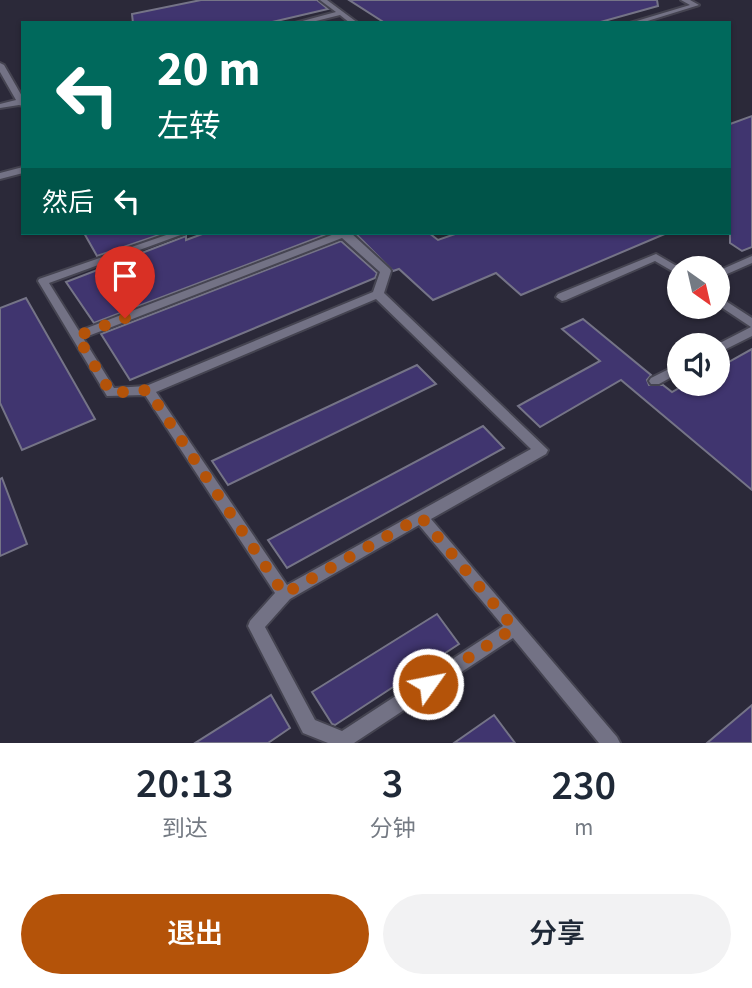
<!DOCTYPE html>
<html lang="zh">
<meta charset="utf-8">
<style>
:root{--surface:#fff;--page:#f2f2f3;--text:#1f2937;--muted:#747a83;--accent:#b45309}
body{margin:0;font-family:"Source Sans 3","Noto Sans SC",sans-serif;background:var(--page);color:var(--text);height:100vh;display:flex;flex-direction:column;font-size:26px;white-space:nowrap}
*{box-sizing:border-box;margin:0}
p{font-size:23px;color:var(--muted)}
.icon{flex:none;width:38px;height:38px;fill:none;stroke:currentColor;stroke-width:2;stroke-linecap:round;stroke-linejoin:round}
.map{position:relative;height:743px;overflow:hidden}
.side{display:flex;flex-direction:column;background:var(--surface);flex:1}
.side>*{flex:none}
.banner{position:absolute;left:21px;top:21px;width:710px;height:214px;border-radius:0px;box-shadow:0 2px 5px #0004;background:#00695c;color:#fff;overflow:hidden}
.needle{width:46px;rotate:146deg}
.tools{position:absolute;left:667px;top:256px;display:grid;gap:14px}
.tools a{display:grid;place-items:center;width:63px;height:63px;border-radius:50%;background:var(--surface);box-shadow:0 2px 5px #0004;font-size:35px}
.pin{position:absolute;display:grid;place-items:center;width:60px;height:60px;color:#fff;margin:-72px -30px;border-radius:50% 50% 50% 0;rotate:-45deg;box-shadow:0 0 7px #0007}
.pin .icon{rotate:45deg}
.me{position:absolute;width:77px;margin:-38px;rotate:57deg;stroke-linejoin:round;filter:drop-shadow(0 0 5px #0008)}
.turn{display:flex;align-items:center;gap:24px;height:147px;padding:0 21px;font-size:32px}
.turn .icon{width:91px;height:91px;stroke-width:2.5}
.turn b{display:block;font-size:49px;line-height:60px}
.then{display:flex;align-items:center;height:66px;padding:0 21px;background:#0003;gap:14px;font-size:26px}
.eta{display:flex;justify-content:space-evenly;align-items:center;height:119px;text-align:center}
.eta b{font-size:42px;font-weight:600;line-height:49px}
.button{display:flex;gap:14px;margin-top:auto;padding:14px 21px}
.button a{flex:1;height:80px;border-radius:42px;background:var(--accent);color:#fff;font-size:28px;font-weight:600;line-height:80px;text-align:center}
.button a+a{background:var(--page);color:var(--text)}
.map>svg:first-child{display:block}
.building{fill:#40356f;stroke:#757487;stroke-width:2}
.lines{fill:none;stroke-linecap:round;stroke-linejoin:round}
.service-casing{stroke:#454451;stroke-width:4}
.service{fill:#737285;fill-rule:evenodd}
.route{stroke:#b45309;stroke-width:12;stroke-dasharray:0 21.6}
</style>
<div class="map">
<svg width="752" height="743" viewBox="0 0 752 743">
<rect width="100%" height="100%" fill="#2b2939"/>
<g class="building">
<path d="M201 0H317L328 9 268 23H133L132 14Z"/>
<path d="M349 0H657L658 6 597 23H385Z"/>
<path d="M752 116V247L742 251 730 243V124Z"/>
<path d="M84 233H165L97 256Z"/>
<path d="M205 233H330L94 323 66 282 186 236V240Z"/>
<path d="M355 233H429L438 240 458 233H667L521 295 496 273 433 300 399 269 393 271Z"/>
<path d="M341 241 377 273 375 278 130 380 101 334Z"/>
<path d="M26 298 95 419 22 450 0 403V308Z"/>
<path d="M583 319 651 375 647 380 649 385H663L672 392 688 383H718V368L752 349V490L621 380 540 427 518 406 600 361 562 329Z"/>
<path d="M417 365 436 384 228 485 212 461Z"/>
<path d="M483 426 504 448 287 568 268 540Z"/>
<path d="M2 478 27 544 0 556V479Z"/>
<path d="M437 614 459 644 335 725 332 724 312 692Z"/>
<path d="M271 695 290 728 268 743H195Z"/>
<path d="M752 705V743H707Z"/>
<path d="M494 715 515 743H454Z"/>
</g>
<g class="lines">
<g class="service-casing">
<g id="service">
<path d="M320 0H327L358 23H350L340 15 308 23H295L336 12Z"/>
<path d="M681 0H690L699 5 641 23H630L690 5Z"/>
<path d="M0 63 4 65 23 98V106L19 105 0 108V104L16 100 0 72Z"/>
<path d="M23 167V173L0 179V173Z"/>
<path d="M172 233H186L49 283 79 331 337 233H351L390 269 391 271 384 293 548 450 546 454 431 519 617 737 620 743H599L513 638 354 743H328L303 733 248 626 250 621 275 593 145 395 107 396 38 281 39 279ZM342 238 380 272 373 292 146 386 114 388 83 338ZM376 299 531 449 287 585 156 392ZM419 525 503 626 342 731 315 720 265 627 290 599Z"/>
<path d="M656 254 680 268 679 275 655 261 566 300 562 301 556 297 558 294Z"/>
<path d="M752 256V263L718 278V271Z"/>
<path d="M718 296 752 318V336L718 353 716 345 751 327 718 305Z"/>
<path d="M679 364V373L659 384H651L649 381 651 378Z"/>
</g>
</g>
<use href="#service" class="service"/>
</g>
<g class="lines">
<path class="route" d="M125 318 77 336 111 393 148 390 284 594 421 517 514 628 428 684"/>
</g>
</svg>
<div class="tools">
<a><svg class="needle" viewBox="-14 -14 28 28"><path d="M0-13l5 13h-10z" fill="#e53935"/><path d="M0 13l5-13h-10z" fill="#747a83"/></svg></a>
<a><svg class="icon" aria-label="sound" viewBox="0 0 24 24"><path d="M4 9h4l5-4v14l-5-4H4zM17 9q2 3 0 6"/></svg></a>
</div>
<div class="pin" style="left:125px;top:318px;background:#d93025"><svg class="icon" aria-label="arrive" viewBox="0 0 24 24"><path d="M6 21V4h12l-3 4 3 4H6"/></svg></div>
<svg class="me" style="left:428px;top:684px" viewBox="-20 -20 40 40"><circle r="17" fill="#b45309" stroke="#fff" stroke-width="3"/><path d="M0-11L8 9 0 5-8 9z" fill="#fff"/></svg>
<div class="banner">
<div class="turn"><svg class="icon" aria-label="left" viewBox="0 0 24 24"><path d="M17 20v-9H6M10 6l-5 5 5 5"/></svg><div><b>20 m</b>左转</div></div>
<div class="then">然后<svg class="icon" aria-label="left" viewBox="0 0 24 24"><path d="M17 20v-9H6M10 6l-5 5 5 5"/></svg></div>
</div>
</div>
<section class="side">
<div class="eta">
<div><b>20:13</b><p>到达</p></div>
<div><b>3</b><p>分钟</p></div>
<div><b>230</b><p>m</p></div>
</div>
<div class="button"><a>退出</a><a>分享</a></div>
</section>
